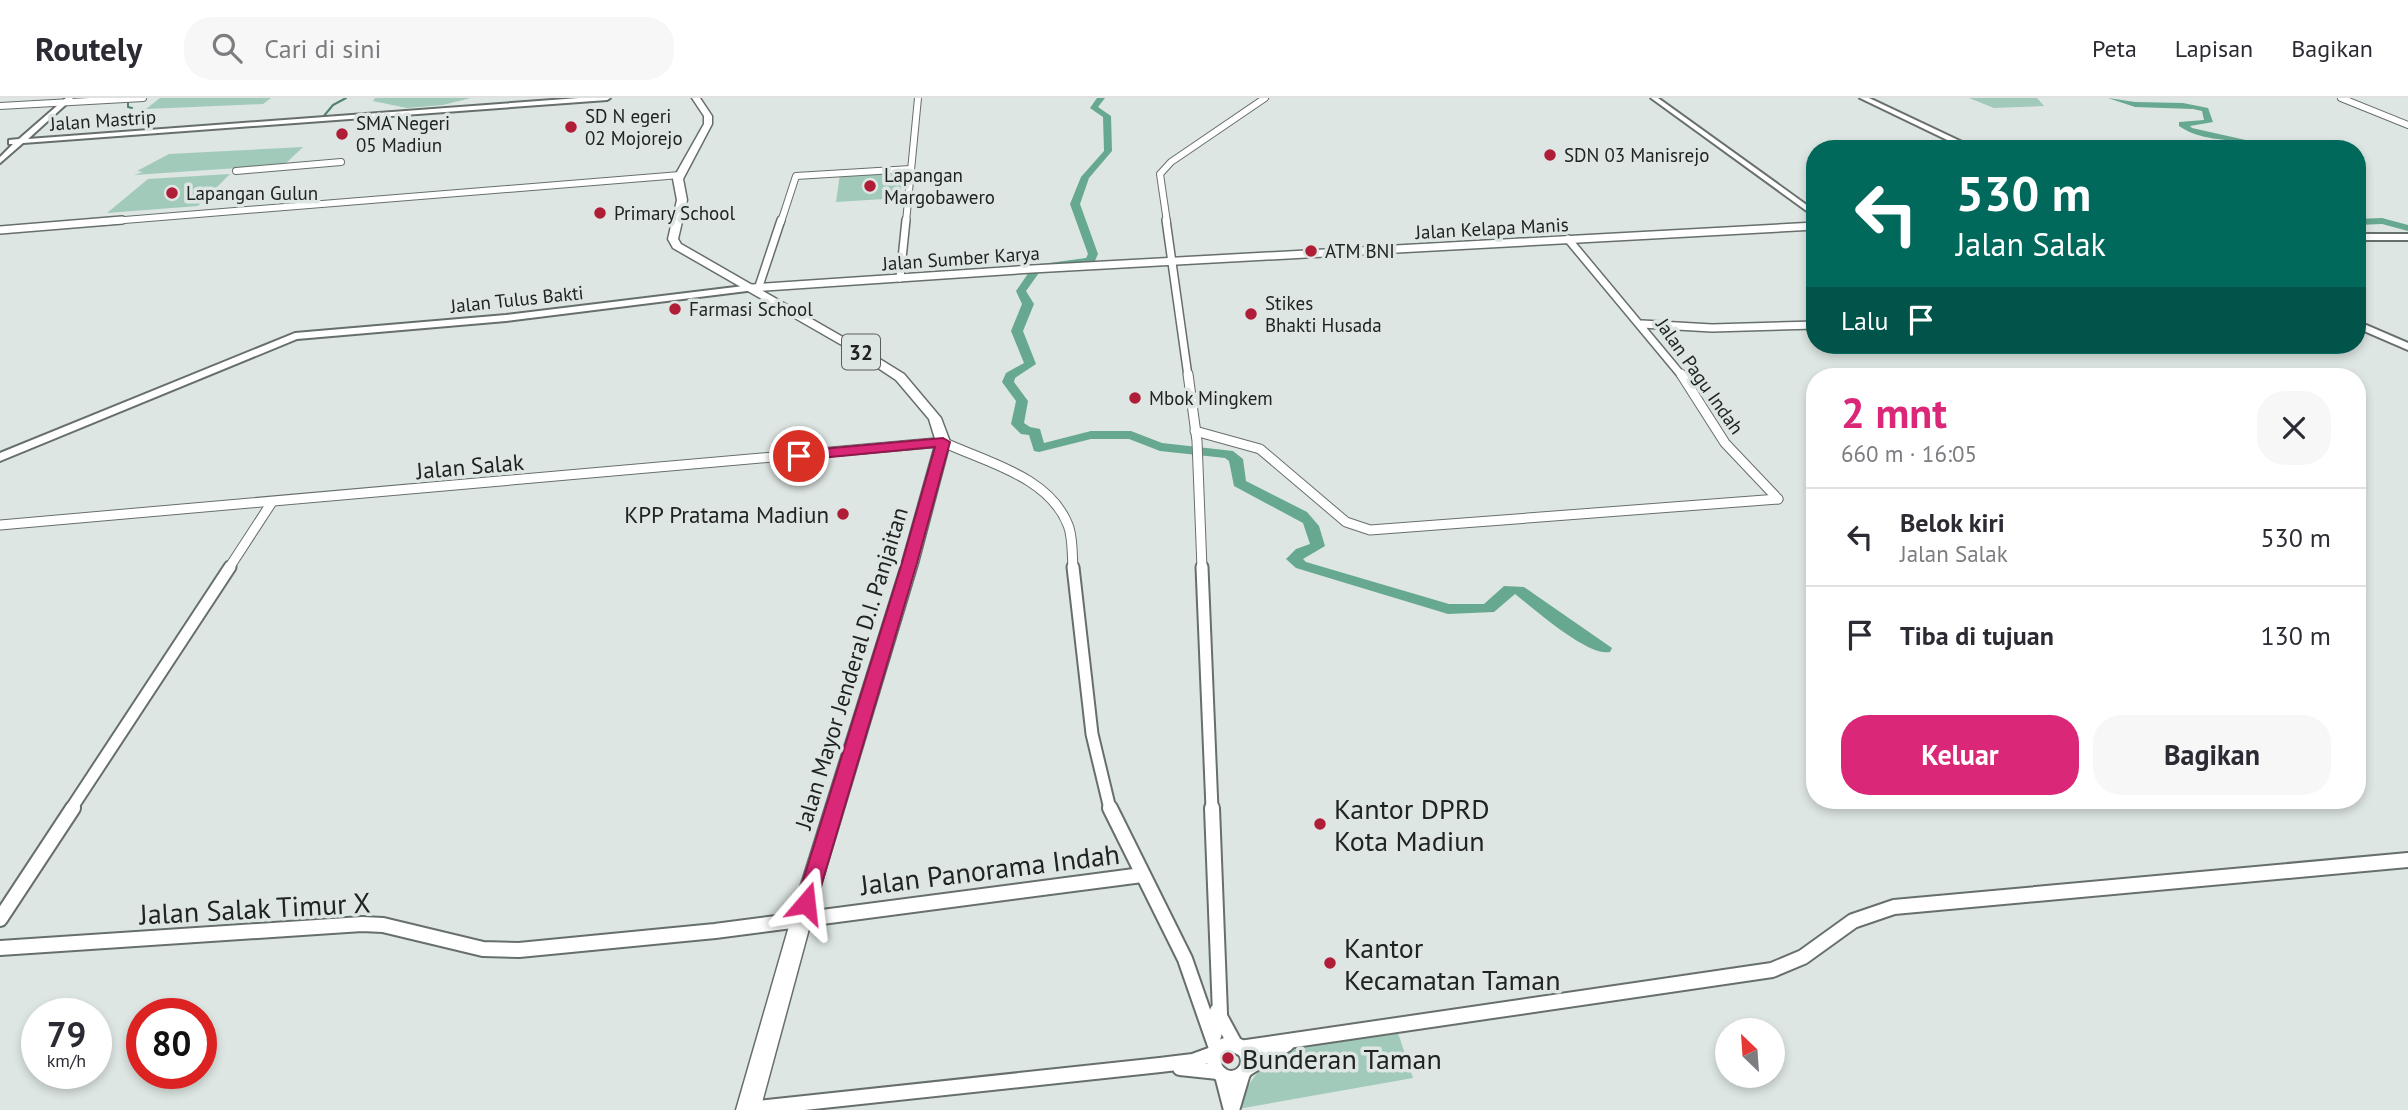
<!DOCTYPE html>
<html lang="id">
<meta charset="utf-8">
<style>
:root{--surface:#fff;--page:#f7f7f7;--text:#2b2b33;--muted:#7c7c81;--line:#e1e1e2;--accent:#db2777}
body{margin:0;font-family:"PT Sans",sans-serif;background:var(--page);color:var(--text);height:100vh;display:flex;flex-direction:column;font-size:26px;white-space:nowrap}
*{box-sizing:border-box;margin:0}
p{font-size:23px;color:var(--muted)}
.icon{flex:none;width:38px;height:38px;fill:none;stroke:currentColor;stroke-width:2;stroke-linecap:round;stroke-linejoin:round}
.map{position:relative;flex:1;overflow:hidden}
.panel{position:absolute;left:1806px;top:270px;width:560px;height:441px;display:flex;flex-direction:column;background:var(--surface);border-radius:28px;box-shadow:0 4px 10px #0003}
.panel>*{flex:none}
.hud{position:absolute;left:1806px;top:42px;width:560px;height:214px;border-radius:28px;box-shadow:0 4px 10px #0003;background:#00695c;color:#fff;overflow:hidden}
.needle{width:46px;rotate:335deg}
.tools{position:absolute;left:1715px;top:920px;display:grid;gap:14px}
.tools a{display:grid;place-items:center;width:70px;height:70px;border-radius:50%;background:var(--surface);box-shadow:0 4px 10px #0003;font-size:35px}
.speed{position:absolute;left:21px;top:900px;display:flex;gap:14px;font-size:35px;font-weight:700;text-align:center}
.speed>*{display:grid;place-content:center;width:91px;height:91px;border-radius:50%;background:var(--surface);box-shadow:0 4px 10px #0003;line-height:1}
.speed small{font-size:18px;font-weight:400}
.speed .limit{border:10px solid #d22;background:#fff;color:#111}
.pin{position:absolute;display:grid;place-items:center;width:60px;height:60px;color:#fff;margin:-30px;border:4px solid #fff;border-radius:50%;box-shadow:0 2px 7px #0007}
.me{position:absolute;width:77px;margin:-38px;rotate:17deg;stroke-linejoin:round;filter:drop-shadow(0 0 5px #0008)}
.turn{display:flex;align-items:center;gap:24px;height:147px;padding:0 35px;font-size:32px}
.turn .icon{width:91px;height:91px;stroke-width:2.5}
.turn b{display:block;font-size:49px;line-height:60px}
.then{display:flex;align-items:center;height:66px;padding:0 35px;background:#0003;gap:14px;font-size:26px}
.round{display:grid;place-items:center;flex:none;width:74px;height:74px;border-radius:28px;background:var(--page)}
.overview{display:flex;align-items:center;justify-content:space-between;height:119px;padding:0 35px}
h1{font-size:42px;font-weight:700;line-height:52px;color:var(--accent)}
.button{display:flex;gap:14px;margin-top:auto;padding:14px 35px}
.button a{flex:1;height:80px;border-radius:28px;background:var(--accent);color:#fff;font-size:28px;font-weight:700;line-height:80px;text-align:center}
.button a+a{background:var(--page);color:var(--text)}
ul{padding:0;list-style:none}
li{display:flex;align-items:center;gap:21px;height:98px;padding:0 35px;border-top:2px solid var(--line)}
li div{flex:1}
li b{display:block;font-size:26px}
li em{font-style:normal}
header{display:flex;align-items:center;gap:42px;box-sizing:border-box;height:98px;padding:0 35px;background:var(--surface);border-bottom:2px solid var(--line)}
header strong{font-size:33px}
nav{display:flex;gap:38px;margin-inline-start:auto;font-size:24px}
.search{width:490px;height:63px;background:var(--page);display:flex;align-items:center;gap:18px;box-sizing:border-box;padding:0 24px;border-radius:28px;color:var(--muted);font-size:26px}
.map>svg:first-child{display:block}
.green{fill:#a1caba}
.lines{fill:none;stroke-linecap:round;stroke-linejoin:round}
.stream{stroke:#51806f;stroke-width:2}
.river{fill:#66a890;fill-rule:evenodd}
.minor-far4-casing{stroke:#676f6b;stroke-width:8}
.minor-far3-casing{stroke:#676f6b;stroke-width:10}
.minor-far2-casing{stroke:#676f6b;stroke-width:11}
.minor-far1-casing{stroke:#676f6b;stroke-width:15}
.minor-casing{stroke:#676f6b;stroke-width:18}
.major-casing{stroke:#676f6b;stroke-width:4}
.highway-casing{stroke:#676f6b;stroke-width:3}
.minor-far4{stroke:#fff;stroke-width:6}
.minor-far3{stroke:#fff;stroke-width:7}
.minor-far2{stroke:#fff;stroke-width:9}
.minor-far1{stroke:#fff;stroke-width:11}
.minor{stroke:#fff;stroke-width:14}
.major{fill:#fff;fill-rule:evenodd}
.highway{fill:#fff;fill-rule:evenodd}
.route{fill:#db2777;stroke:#8e194d;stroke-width:2}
.poi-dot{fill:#b01d36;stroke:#dde6e2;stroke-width:2.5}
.labels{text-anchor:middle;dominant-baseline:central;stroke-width:7;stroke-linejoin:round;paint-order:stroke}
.far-poi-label{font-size:19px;fill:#202322;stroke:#dde6e2;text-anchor:start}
.far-street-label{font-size:19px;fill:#202322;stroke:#dde6e2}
.shield{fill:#dde6e2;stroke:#595e5c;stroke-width:2}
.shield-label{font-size:21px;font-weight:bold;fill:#202322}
.street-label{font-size:23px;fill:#202322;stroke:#dde6e2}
.poi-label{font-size:23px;fill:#202322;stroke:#dde6e2;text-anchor:end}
.near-poi-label{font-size:28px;fill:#202322;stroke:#dde6e2;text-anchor:start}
.near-street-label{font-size:28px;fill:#202322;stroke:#dde6e2}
</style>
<header>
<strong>Routely</strong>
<div class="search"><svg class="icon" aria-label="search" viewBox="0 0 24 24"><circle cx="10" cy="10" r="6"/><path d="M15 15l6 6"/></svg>Cari di sini</div>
<nav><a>Peta</a><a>Lapisan</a><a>Bagikan</a></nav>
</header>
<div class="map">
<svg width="2408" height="1012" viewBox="0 0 2408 1012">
<rect width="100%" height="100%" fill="#dde6e2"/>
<g class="green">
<path d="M160 0H271L263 6 146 11Z"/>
<path d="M375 0H471L443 7 407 10 373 3Z"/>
<path d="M1969 0H2037L2044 8 1994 10Z"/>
<path d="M303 49 284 67 134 77 143 74 137 73 169 56Z"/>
<path d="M903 73 900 100 836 104 840 76Z"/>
<path d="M230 76 198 108 107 115 148 81Z"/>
<path d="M1397 932 1413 980 1238 1011C1246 984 1267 958 1294 947 1313 939 1373 936 1397 932Z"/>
</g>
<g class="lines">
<g class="stream">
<path d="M128 3V9L132 10"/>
<path d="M323 19 333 7 346 0"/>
</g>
<g class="river">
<path d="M1097 0H1105L1098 9 1111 18 1112 53 1089 80 1080 106 1098 156 1094 165 1041 172 1026 193 1034 206 1023 233 1036 266 1015 280 1014 284 1028 303 1024 325 1030 329 1040 331 1044 345 1091 333H1131L1162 345 1233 353 1243 361 1246 383 1307 414 1319 428 1325 448 1303 461 1306 464 1449 506H1484L1504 488 1524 489 1612 550 1610 554C1588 559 1533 510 1515 496L1494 514 1448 516 1296 470 1286 461 1296 451 1310 446 1303 425 1234 388 1229 363 1225 360 1160 353 1129 341H1091L1039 354 1034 353 1029 337 1021 336 1011 326 1016 303 1002 284 1006 275 1024 265 1011 233 1022 206 1016 193 1034 167 1086 160 1088 156 1070 106 1081 79 1104 53 1103 19 1090 10Z"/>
<path d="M2108 0 2135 4 2183 5 2208 10 2213 24 2190 28 2192 30 2259 45 2255 51H2246L2250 46C2225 40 2200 43 2179 28V24L2204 22 2202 13 2193 11 2135 9Z"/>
<path d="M2357 100 2362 103V109L2357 112Z"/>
<path d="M2382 120 2408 127V133L2382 126 2357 127V121Z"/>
</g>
<g class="minor-far4-casing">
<g id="minor-far4">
<path d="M2341 0 2408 27"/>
<path d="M0 8 143 0"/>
<path d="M236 73 341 64"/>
<path d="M100 124 680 77"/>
<path d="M781 124 796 78 911 71"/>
<path d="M906 124 918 0"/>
<path d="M1167 124 1160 76 1171 64 1265 0"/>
</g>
</g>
<g class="minor-far3-casing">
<g id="minor-far3">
<path d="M1166 122 1188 278"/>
<path d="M0 132 122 122"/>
<path d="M1568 141 1682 278"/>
<path d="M900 180 906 122"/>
<path d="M759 188 781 122"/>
<path d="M752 190 1032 171 1815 128"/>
<path d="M1642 226 1712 230 1815 227"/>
</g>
</g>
<g class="minor-far2-casing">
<g id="minor-far2">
<path d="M1188 276 1197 343 1202 470"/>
<path d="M1681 276 1725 345 1778 401"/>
<path d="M1195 333 1260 351 1346 424 1370 432 1778 401"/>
<path d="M0 427 943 344C985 364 1049 378 1068 427 1073 439 1072 457 1073 470"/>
<path d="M229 470 272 404"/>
</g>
</g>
<g class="minor-far1-casing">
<g id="minor-far1">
<path d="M1073 469 1092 636 1110 711"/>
<path d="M1202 469 1212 711"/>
<path d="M71 711 230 469"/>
</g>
</g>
<g class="minor-casing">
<g id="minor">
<path d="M1110 710 1185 861 1217 953"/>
<path d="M1212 710 1220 916 1214 938"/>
<path d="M0 821 73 710"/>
<path d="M0 850 362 826 383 827 483 851 519 852 715 833 1142 777"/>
<path d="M1217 913 1236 948"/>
<circle cx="1231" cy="963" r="17"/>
<path d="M1240 950 1772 872 1803 859 1853 823 1894 809 2408 762"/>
<path d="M1180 970 1218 974"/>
<path d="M1248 970 1287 946"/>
<path d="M1222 977 1231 1012"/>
<path d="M748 1011 1160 967 1193 963 1215 955"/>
<path d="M1232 1012 1243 975"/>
</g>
</g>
<g class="major-casing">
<g id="major">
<path d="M66 0H73L28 41 579 0H610L607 2 23 45 0 65V59L13 46H9V42L19 41Z"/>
<path d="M1651 0H1658L1815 113V119Z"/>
<path d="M1860 0H1869L1977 51H1966Z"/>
<rect x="2357" y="136" width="51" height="6"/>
<path d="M752 187 755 188V192L506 223 297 241 0 363V355L295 235 506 217Z"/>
<path d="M2357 223 2408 245V252L2357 230Z"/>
</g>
</g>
<g class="highway-casing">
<path id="highway" d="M692 0H700L712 18V26L683 81 687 102 678 141 681 146 862 250 904 276 941 320 950 344 918 465 820 790 760 1012H736L800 790 902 465 936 344 929 321 896 282 854 254 673 150 668 141 677 102 673 81 704 26V18Z"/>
</g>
<use href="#minor-far4" class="minor-far4"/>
<use href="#minor-far3" class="minor-far3"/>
<use href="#minor-far2" class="minor-far2"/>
<use href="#minor-far1" class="minor-far1"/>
<use href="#minor" class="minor"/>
<use href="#major" class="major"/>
<use href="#highway" class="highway"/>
</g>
<path class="route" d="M943 340 950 344 917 465 816 805 813 810H799L796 805 902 465 935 349 799 362 792 358 799 353Z"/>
<g class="poi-dot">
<circle cx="571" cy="29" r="7"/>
<circle cx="342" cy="36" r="7"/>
<circle cx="1550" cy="57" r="7"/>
<circle cx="870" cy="88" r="7"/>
<circle cx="172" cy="95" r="7"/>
<circle cx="600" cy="115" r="7"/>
<circle cx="1311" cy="153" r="7"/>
<circle cx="675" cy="211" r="7"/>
<circle cx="1251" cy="216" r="7"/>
<circle cx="1135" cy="300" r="7"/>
<circle cx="843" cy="416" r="7"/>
<circle cx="1320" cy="726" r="7"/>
<circle cx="1330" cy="865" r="7"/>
<circle cx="1228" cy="960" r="7"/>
</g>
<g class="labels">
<g class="far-poi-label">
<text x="585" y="18">SD N egeri<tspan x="585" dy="22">02 Mojorejo</tspan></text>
<text x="356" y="25">SMA Negeri<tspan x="356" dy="22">05 Madiun</tspan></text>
<text x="1564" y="57">SDN 03 Manisrejo</text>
<text x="884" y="77">Lapangan<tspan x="884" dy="22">Margobawero</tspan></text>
<text x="186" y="95">Lapangan Gulun</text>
<text x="614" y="115">Primary School</text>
<text x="1325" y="153">ATM BNI</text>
<text x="1265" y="205">Stikes<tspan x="1265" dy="22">Bhakti Husada</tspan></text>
<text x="689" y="211">Farmasi School</text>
<text x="1149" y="300">Mbok Mingkem</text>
</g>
<g class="far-street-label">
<text transform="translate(103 22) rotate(-4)">Jalan Mastrip</text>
<text transform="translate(1492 130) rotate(-3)">Jalan Kelapa Manis</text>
<text transform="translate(961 160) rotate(-4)">Jalan Sumber Karya</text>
<text transform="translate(517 201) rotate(-6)">Jalan Tulus Bakti</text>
<text transform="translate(1700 278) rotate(55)">Jalan Pagu Indah</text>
</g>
<rect class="shield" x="842" y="236.5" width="38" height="35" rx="5"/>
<g class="shield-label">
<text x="861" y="254">32</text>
</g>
<g class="street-label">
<text transform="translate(470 368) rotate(-5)">Jalan Salak</text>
<text transform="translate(851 570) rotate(-73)">Jalan Mayor Jenderal D.I. Panjaitan</text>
</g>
<g class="poi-label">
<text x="829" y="416">KPP Pratama Madiun</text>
</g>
<g class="near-poi-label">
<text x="1334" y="710">Kantor DPRD<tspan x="1334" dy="32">Kota Madiun</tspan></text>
<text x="1344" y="849">Kantor<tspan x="1344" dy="32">Kecamatan Taman</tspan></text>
<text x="1242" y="960">Bunderan Taman</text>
</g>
<g class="near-street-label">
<text transform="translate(990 771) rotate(-7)">Jalan Panorama Indah</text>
<text transform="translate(255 810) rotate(-3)">Jalan Salak Timur X</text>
</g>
</g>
</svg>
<div class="tools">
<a><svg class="needle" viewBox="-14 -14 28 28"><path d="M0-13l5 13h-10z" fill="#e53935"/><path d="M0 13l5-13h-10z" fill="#7c7c81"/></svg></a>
</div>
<div class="speed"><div>79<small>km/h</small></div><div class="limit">80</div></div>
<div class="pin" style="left:799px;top:358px;background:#d93025"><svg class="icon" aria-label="arrive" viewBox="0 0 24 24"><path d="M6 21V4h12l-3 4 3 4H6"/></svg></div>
<svg class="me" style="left:806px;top:805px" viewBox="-20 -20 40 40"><path d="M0-17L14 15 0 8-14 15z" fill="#db2777" stroke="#fff" stroke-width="4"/></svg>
<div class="hud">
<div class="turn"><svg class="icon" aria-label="left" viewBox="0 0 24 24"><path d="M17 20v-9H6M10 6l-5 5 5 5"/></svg><div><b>530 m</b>Jalan Salak</div></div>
<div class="then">Lalu<svg class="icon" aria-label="arrive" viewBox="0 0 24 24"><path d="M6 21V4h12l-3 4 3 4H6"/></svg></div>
</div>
<section class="panel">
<div class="overview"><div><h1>2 mnt</h1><p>660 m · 16:05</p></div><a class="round"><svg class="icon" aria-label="close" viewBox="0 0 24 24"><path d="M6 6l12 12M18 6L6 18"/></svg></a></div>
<ul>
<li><svg class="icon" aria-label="left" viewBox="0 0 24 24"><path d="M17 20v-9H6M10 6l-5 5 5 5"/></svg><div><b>Belok kiri</b><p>Jalan Salak</p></div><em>530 m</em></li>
<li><svg class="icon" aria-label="arrive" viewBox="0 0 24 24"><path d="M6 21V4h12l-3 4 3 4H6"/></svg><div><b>Tiba di tujuan</b></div><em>130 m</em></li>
</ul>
<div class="button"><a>Keluar</a><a>Bagikan</a></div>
</section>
</div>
